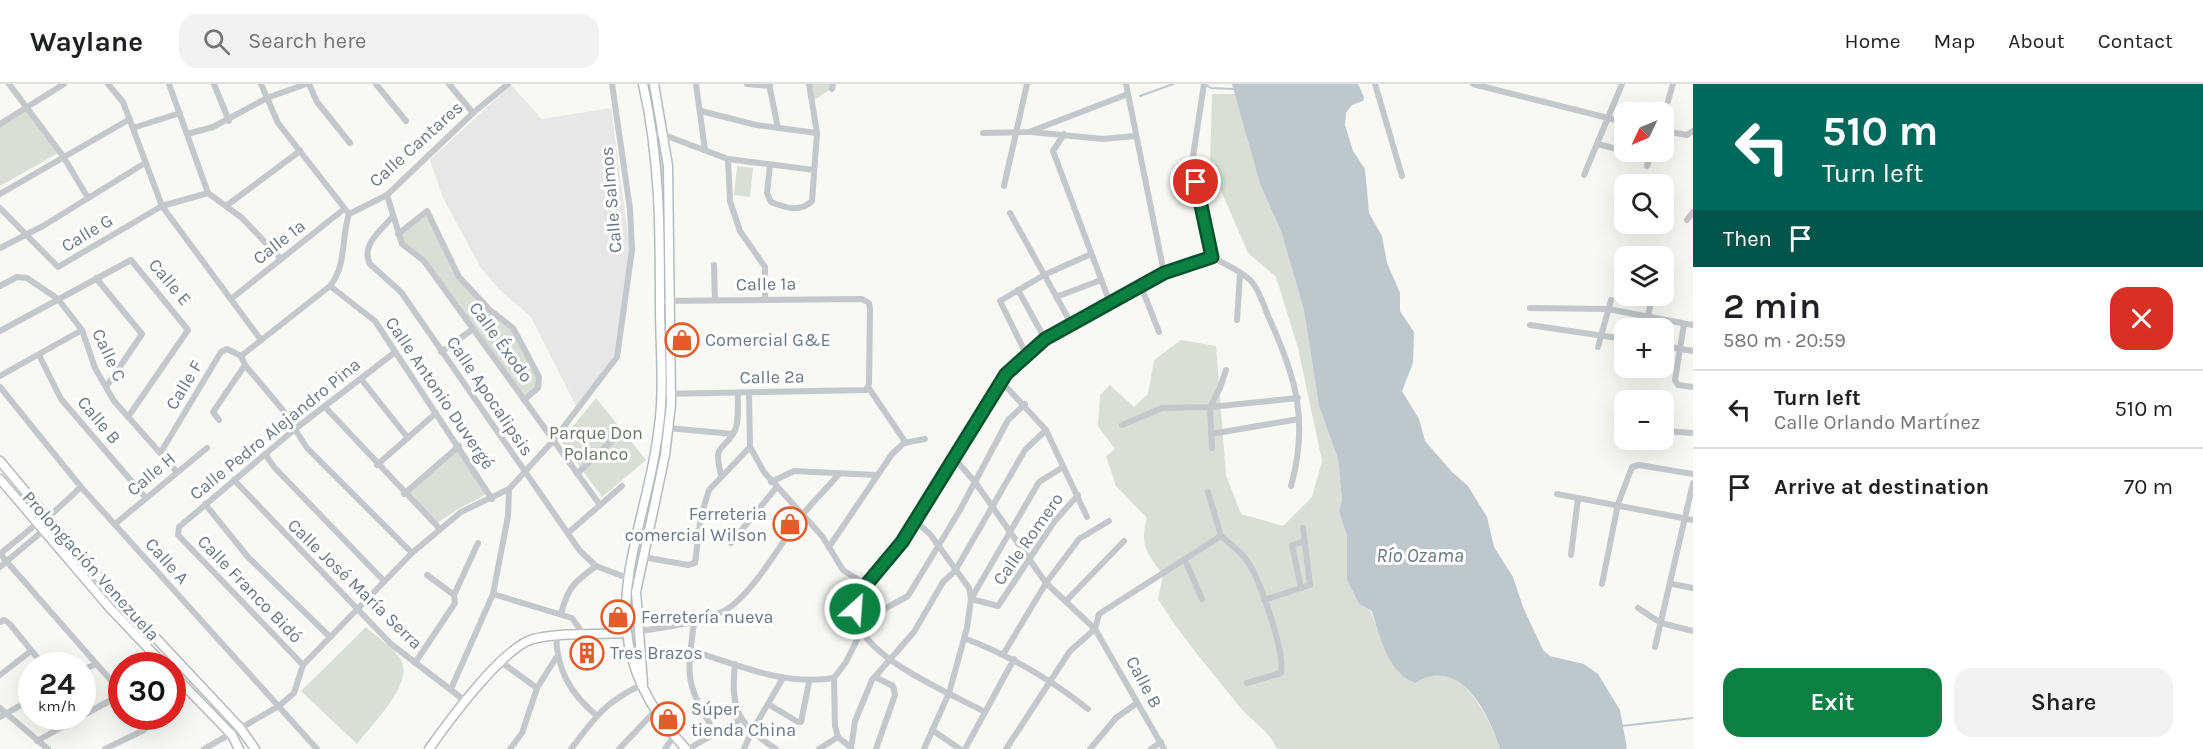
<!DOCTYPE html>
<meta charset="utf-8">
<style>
:root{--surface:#fff;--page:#f2f2f2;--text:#202124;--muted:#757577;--line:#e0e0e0;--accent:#0b8043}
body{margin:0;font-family:Karla,sans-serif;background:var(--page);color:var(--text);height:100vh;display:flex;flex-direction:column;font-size:22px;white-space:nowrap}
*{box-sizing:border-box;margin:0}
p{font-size:20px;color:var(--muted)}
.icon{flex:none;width:33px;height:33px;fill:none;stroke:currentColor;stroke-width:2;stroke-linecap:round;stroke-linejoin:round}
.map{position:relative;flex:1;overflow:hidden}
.side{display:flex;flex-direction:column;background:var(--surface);width:510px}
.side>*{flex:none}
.top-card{background:#00695c;color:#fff;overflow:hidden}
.needle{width:39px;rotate:226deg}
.controls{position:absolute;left:1614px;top:18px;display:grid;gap:12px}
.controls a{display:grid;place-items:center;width:60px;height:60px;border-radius:12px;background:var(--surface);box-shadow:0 6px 24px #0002;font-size:30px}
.speed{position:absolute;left:18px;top:568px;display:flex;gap:12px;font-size:30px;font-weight:700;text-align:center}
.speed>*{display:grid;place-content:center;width:78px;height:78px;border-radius:50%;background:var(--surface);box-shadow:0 6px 24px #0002;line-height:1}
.speed small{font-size:15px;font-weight:400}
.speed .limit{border:9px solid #d22;background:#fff;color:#111}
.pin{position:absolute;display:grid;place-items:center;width:51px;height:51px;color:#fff;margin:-26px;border:3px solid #fff;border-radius:50%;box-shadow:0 2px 6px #0007}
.me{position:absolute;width:66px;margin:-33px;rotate:26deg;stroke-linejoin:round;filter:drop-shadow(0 0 4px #0008)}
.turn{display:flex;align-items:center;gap:21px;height:126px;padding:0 30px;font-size:27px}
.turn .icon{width:78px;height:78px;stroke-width:2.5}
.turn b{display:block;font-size:42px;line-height:51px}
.then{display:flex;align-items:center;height:57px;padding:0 30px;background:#0003;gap:12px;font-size:22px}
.round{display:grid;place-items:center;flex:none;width:63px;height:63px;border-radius:18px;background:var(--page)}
.overview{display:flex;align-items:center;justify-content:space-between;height:102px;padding:0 30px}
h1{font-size:36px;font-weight:600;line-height:45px}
.button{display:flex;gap:12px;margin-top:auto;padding:12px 30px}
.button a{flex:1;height:69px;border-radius:18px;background:var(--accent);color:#fff;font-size:24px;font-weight:600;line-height:69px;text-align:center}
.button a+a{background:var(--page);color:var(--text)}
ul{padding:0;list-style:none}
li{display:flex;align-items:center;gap:18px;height:78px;padding:0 30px;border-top:2px solid var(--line)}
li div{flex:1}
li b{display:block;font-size:22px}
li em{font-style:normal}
header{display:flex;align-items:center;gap:36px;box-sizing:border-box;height:84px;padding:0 30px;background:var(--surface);border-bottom:2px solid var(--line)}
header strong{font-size:28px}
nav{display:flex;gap:33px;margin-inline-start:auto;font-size:21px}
.search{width:420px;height:54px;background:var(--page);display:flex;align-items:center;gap:15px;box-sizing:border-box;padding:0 21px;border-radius:18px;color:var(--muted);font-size:22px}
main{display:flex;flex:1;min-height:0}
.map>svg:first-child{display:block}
.built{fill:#e6e7e6}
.green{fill:#d9dfd6}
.water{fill:#bdc7cc}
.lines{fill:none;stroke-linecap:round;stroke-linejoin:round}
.stream{stroke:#bdc7cc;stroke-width:2}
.secondary-casing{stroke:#b6bbc0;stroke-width:11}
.street{stroke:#c4c8cb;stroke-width:6}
.secondary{stroke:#fff;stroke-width:8}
.route-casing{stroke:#07532c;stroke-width:15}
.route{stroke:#0b8043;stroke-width:10}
.labels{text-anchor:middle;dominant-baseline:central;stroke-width:6;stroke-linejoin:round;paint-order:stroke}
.street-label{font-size:18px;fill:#677786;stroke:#fff}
.poi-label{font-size:18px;fill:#677786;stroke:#fff;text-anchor:start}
.park-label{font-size:18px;fill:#667862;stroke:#fff}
.water-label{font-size:20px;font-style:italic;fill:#637881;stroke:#fff}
</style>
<header>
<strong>Waylane</strong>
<div class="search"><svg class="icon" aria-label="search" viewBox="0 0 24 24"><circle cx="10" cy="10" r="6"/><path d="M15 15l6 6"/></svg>Search here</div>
<nav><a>Home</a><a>Map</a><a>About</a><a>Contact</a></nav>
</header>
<main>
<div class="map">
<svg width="1693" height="665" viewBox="0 0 1693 665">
<rect width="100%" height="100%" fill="#f8f8f5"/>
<path class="built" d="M511 1 542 35 611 24 630 167 614 271 577 324 531 233 499 205 481 184 443 114 430 76Z"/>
<g class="green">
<path d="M643 0H652L661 49 668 142 670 319 634 507 641 574 637 578 633 572 627 505 662 320 659 148Z"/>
<path d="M810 0H832L831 5 813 17Z"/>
<path d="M1212 10H1235L1237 16 1260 100 1281 147 1304 226 1319 322 1338 375 1342 416 1339 427 1347 452V496L1359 520 1371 527C1380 554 1387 581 1412 598 1419 596 1427 591 1434 590 1466 585 1492 640 1500 665H1277C1270 647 1252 638 1240 623 1212 588 1182 554 1158 515L1163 491C1147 469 1139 461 1147 434L1116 402 1106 372 1115 365 1098 342 1100 311 1110 301 1134 323 1148 310 1154 276 1181 256 1216 262 1226 391 1241 430 1283 442 1312 413 1322 377 1298 264 1276 193 1248 169 1210 81Z"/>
<path d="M24 23 60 68 0 102V37Z"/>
<path d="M737 82 753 84 750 113 734 111Z"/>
<path d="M426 127 458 194 512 246 538 294 536 303 525 315 426 177 403 159 400 150Z"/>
<path d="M596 314 646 376 602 413 561 357Z"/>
<path d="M458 365 487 410 458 425 436 440 407 409Z"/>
<path d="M366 543C376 553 393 563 400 574 416 598 372 640 357 660L301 607Z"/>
</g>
<path class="water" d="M1232 0H1358L1364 13 1363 17 1352 21 1346 29 1345 41 1353 67 1365 85 1369 129 1382 152 1387 179 1400 209V227L1414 248 1413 279 1402 307 1419 335 1425 357 1452 388 1468 402 1487 433 1494 463 1513 493 1523 523 1543 566 1550 572 1584 580 1598 590 1620 626 1627 665H1500C1488 628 1460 571 1415 599 1388 588 1379 552 1372 527L1359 520 1347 496V452L1339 427 1342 416 1338 375 1319 322 1304 226 1281 147 1260 100Z"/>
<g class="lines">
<g class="stream">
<path d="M1206 1 1211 4 1233 5"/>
<path d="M1140 12 1173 0"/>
<path d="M1621 642 1693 634"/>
</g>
<g class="secondary-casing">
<g id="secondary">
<path d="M643 0C660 75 660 145 660 222 660 255 663 289 661 322 651 458 574 544 686 665"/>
<path d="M0 377 80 473 241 645 255 665"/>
<path d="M0 395 109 523 165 582"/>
<path d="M172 589 232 651 239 665"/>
<path d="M643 600 636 508 665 371 671 320 668 82 654 0"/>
<path d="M429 665C448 638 502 564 533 555 562 548 595 551 625 549"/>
</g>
</g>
<g class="street">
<path d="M9 0 63 72 88 114"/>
<path d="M108 0 123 18 162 122 261 256"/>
<path d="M169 0 208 109 242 134 281 175"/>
<path d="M214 0 229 37"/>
<path d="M261 0 278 39 349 130"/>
<path d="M309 0 317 18 350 59"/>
<path d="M376 0 406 37"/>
<path d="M449 0 473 29"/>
<path d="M696 0 705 66"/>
<path d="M747 0 770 2"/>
<path d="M769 0 778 44"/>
<path d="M1126 0 1164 189"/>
<path d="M1375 0 1402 92"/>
<path d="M1473 0 1624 38"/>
<path d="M832 5 833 0"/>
<path d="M701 27 756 41 817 49"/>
<path d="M1664 31 1673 0"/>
<path d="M0 40 64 0"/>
<path d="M133 44 180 29"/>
<path d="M1664 47 1687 51 1693 47"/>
<path d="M1031 48 1103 55 1135 52"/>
<path d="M983 49 1029 48 1128 10"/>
<path d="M187 50 213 43 267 14 306 0"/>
<path d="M654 50 664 51 728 75 814 86"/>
<path d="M1064 50 1053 67 1110 219"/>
<path d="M1598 60 1624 67"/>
<path d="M1628 68 1650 73"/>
<path d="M728 75 730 117 740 147 765 183V215"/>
<path d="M770 81 767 109 771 118C786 124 799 129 812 117L817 49 809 0"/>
<path d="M1647 82 1652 68"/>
<path d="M1584 91 1622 0"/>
<path d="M1004 102 1027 0"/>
<path d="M0 110 130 35"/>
<path d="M387 111 402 160 424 177 600 421"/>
<path d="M226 122 300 67"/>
<path d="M0 124 58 183 162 122 208 109"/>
<path d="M1010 129 1072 241"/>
<path d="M392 133C381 147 360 161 370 180L401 208 580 467 596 482 638 498"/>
<path d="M1687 136 1693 128"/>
<path d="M398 150 427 127 459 193 490 226 513 244 539 293 538 304 524 316"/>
<path d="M0 164 43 142 145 79"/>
<path d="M1212 173C1224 180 1242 187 1251 197 1259 205 1264 223 1269 234 1296 293 1309 338 1291 402"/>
<path d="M1664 175V174"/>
<path d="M714 181 715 216"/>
<path d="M96 194 142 250 106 303"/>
<path d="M0 202 17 193 27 194 58 215 82 246 95 284 114 317 177 388"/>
<path d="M330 202 375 237 492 415"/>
<path d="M1141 202 1159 248"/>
<path d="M1018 206 1045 255"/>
<path d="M1056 213 1101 196"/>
<path d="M231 215 344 125"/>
<path d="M660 217 862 215 869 219 870 225 869 300 866 306 661 310"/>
<path d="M1530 224 1608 225 1693 241"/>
<path d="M1237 236 1240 190"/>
<path d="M1684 240 1675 296 1678 301 1693 303"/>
<path d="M1530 241 1624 255"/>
<path d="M1646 244 1652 212"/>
<path d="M0 247 131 176 188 246 128 333"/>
<path d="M1664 262 1693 267"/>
<path d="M1598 263 1611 216"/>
<path d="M441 268 473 245"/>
<path d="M1026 270 1000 217 1044 191 1091 170"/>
<path d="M39 271 61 315 146 414"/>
<path d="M241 272 330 202C347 181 341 154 349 130L387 111 473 29 508 0"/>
<path d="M241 272 245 281 282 325 307 364 412 469"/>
<path d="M0 292 82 246"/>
<path d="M361 295 408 354"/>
<path d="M1000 296 1046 346 1087 433"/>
<path d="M0 303 81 403 317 665"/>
<path d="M868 303 906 359"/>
<path d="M749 309 750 363 764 388 822 452 843 486 866 501C862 507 856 514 855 521 848 569 951 609 985 628"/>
<path d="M325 323 439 444"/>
<path d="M219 336 213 328 245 281"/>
<path d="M1122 341 1162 324 1210 323 1220 304 1226 286"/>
<path d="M668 344 733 350"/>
<path d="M1664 347 1693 349"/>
<path d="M1211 350 1299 335"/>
<path d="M1212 364 1210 323 1298 314"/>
<path d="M161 368 221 268 227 265 241 272"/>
<path d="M265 370 274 383 384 497"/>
<path d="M955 375 975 398 1046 499 1095 545 1164 665"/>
<path d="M377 381 436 329"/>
<path d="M577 390 616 353"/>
<path d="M721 391C713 358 722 370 734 348 740 338 737 320 738 309"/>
<path d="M234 396 391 560 464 616"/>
<path d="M771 398 794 387 876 391"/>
<path d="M404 410 459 362"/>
<path d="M1557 410 1693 436"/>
<path d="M205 420 248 473 329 552"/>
<path d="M915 437 930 450 969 504 971 515 998 522 1054 438 1078 411"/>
<path d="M115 440 207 364"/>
<path d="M568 449 622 402"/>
<path d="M1221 452C1229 459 1239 466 1245 474 1259 491 1285 568 1281 589L1247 599"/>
<path d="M731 459 776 404"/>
<path d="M829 463 892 370 904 359 925 355"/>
<path d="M0 470 122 609"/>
<path d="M0 470 45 433 53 429 81 403"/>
<path d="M1571 471 1578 414"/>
<path d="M643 473 688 481 695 479 701 432 709 406 750 363"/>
<path d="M1185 476 1202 515"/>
<path d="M0 483 51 440 52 436"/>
<path d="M427 491 454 511"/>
<path d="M1602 500 1618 420 1632 383 1639 381 1693 390"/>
<path d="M1672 500 1693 504"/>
<path d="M866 501 902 458 1000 296C1026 266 1058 249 1092 229 1131 207 1169 186 1212 173L1192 79 1204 0"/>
<path d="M1301 504 1292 461 1305 457"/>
<path d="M493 510 572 534 584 551"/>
<path d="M1067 516 1124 457"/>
<path d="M1264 516 1310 501 1303 444"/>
<path d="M1638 524 1661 539 1693 547"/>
<path d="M561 530C568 502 575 498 596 482"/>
<path d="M0 538 4 536 9 539 44 582"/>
<path d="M694 539C686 596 686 600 716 650"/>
<path d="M859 539 908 512 960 426 1008 336 1025 320"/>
<path d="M1095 545 1099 530 1221 452 1208 408"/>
<path d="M639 547C667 543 697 540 724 527 752 512 782 457 802 431 814 417 827 404 839 390"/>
<path d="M556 552C557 586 570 609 596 631"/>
<path d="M964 554C1011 572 1049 594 1088 625"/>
<path d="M1655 563 1693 399"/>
<path d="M690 566C738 581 783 602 834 594L846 578 861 548"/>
<path d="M1004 569 1046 499 1079 455 1109 437"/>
<path d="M501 578 537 604"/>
<path d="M415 579 455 519 454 511 478 459"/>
<path d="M735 580C730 626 738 640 776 665"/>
<path d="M303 581 178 451 179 443 295 345 394 269"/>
<path d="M82 586 94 581"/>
<path d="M0 591 31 567"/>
<path d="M875 593 893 602 895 611 876 665"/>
<path d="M451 605 493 510 508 432 509 405"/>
<path d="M768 620 798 638H801L809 598"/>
<path d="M0 624 48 665"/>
<path d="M82 632 122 610"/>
<path d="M0 633 32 615"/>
<path d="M932 646 960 665"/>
<path d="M838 653 850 663"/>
<path d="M37 657 80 633"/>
<path d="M105 665 144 646 147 642 144 633"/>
<path d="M204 665 279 622 294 609 303 581 412 469 461 428 509 405 553 357 617 273 632 166 630 125 612 0"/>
<path d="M510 665 522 649 537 604 556 574"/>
<path d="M571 665C596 632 605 618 643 600"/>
<path d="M619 665 655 627"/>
<path d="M665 665 674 652"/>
<path d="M688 665 741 635"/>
<path d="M744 665 751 649 783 594"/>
<path d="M819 665 838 653 835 642 834 594"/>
<path d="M851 665 855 637 872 596 914 548 943 498 955 487 1025 366 1046 346"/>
<path d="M924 665 949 609 967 544 971 515 1039 398 1063 383"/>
<path d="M965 665 1014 575"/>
<path d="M1006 665 1070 567 1095 545"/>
<path d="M1090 665 1116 634 1137 619"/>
<path d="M1151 665 1161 658"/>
</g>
<use href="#secondary" class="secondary"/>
</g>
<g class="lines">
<g class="route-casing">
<path id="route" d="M855 525 856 516 866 501 902 458 1006 290 1045 255 1164 189 1212 173 1196 98"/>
</g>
<use href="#route" class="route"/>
</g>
<defs>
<g id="shop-ring" transform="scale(1.725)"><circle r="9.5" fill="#fff" stroke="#e15d2c" stroke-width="1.5"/><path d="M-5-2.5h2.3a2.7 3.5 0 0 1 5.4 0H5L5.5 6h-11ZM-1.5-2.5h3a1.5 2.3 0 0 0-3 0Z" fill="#e15d2c"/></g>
<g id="building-ring" transform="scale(1.725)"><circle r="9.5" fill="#fff" stroke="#e15d2c" stroke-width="1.5"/><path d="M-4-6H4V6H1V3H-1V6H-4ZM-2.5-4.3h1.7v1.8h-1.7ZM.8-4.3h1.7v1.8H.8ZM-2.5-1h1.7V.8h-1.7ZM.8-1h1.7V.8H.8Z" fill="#e15d2c"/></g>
</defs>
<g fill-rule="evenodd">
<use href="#shop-ring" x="682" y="256"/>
<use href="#shop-ring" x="790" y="440"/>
<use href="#shop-ring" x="618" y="533"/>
<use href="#building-ring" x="587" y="569"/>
<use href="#shop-ring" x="668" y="635"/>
</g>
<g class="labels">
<g class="street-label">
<text transform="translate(416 60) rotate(-42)">Calle Cantares</text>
<text transform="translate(611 116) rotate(-95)">Calle Salmos</text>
<text transform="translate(87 149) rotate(-31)">Calle G</text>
<text transform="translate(279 158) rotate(-38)">Calle 1a</text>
<text transform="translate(170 198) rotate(50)">Calle E</text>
<text transform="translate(766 200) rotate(-1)">Calle 1a</text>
<text transform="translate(501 258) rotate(54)">Calle Éxodo</text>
<text transform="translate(109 271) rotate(65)">Calle C</text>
<text transform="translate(772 293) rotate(-1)">Calle 2a</text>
<text transform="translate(184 301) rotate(-59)">Calle F</text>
<text transform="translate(440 309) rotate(56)">Calle Antonio Duvergé</text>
<text transform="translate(490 312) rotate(56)">Calle Apocalipsis</text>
<text transform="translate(99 336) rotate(50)">Calle B</text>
<text transform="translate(275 345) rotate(-39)">Calle Pedro Alejandro Pina</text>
<text transform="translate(151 390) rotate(-40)">Calle H</text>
<text transform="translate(1028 455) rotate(-55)">Calle Romero</text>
<text transform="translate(167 477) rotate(48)">Calle A</text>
<text transform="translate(91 482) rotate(48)">Prolongación Venezuela</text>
<text transform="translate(355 500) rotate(44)">Calle José María Serra</text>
<text transform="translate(250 505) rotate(46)">Calle Franco Bidó</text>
<text transform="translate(1144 598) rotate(62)">Calle B</text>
</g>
<g class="poi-label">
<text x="705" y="256">Comercial G&amp;E</text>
<text x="767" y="430" text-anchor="end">Ferreteria<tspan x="767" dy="21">comercial Wilson</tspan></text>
<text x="641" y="533">Ferretería nueva</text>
<text x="610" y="569">Tres Brazos</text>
<text x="691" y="625">Súper<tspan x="691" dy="21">tienda China</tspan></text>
</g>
<g class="park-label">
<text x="596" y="349">Parque Don<tspan x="596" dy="21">Polanco</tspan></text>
</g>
<g class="water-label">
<text x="1420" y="471">Río Ozama</text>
</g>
</g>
</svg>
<div class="controls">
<a><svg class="needle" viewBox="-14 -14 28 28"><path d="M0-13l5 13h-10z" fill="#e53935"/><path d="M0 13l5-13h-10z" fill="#757577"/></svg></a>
<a><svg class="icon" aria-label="search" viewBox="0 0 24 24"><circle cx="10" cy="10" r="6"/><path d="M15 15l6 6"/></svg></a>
<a><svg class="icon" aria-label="layers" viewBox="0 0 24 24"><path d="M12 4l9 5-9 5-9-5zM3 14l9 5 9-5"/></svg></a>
<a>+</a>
<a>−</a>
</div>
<div class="speed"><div>24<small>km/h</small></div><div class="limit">30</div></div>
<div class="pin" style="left:1196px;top:98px;background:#d93025"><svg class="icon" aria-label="arrive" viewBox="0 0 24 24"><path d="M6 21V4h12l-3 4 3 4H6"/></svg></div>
<svg class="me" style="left:855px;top:525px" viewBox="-20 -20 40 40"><circle r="17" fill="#0b8043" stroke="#fff" stroke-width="3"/><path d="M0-11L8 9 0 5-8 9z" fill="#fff"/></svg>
</div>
<section class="side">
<div class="top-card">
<div class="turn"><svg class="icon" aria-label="left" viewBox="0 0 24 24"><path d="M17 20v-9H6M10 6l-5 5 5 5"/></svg><div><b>510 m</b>Turn left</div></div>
<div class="then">Then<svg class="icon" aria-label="arrive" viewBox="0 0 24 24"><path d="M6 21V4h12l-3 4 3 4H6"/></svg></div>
</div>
<div class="overview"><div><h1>2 min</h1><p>580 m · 20:59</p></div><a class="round" style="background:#d93025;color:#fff"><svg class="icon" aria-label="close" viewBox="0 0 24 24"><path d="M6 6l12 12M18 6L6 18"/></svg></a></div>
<ul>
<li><svg class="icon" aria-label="left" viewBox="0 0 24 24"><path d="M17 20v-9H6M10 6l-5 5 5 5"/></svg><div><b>Turn left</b><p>Calle Orlando Martínez</p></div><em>510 m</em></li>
<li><svg class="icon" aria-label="arrive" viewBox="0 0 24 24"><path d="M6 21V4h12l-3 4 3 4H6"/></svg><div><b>Arrive at destination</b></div><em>70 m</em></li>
</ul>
<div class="button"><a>Exit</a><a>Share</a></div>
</section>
</main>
